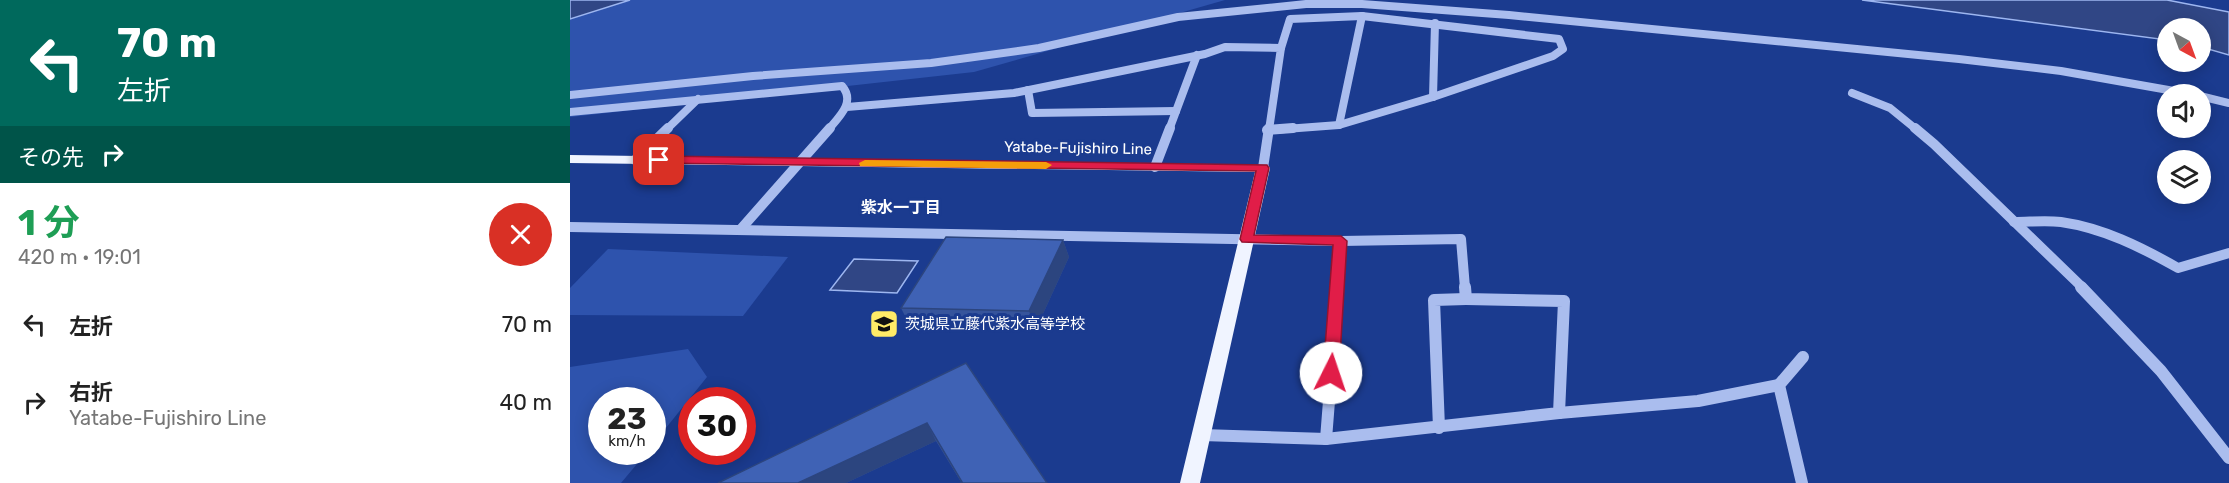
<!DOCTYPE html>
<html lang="ja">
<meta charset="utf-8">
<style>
:root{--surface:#fff;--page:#f2f2f2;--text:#222;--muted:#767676}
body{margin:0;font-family:Rubik,"Noto Sans JP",sans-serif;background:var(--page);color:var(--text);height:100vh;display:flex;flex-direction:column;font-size:22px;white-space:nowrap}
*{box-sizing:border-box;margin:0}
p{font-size:20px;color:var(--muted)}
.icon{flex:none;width:33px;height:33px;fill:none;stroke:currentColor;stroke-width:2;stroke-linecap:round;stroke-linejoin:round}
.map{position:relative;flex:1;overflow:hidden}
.drawer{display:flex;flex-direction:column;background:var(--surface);width:570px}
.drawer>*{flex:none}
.banner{background:#00695c;color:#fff;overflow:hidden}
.needle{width:39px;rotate:139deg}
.tools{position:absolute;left:1587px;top:18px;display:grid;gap:12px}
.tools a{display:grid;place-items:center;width:54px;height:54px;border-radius:50%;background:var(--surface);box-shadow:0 3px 15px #0003;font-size:30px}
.speed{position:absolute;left:18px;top:387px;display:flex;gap:12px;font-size:30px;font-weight:700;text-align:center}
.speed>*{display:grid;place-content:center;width:78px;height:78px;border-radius:50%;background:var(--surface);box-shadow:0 3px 15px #0003;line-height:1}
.speed small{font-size:15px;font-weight:400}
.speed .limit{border:9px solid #d22;background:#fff;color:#111}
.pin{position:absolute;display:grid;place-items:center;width:51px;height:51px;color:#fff;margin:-26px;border-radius:12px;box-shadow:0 3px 9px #0006}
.me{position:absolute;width:66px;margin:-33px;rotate:4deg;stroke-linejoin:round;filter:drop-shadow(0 0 4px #0008)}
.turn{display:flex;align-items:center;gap:21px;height:126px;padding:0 18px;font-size:27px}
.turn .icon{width:78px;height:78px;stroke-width:2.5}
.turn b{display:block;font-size:42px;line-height:51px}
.then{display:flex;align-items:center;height:57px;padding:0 18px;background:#0003;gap:12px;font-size:22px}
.round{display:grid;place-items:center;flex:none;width:63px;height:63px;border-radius:32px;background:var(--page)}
.head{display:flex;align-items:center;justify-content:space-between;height:102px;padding:0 18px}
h1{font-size:36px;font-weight:700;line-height:45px;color:#1e9e55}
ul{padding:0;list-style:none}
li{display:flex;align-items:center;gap:18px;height:78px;padding:0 18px}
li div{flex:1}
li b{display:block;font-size:22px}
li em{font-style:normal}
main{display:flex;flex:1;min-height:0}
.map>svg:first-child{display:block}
.green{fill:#2e53ad}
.water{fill:#304685;stroke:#9db6f0;stroke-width:1.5}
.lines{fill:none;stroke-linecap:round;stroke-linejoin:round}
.minor-far2{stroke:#aabdee;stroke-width:8}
.minor-far1{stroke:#aabdee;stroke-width:10}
.minor{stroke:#aabdee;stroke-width:12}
.major{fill:#f0f4ff;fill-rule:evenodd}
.wall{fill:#36549c}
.shaded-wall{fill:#2c457f}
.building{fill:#3f62b5;stroke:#2c457f;stroke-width:1.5}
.route{fill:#e11d48;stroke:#92132f;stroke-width:1.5}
.slow{fill:#f59e0b}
.labels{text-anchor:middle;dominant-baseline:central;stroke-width:6;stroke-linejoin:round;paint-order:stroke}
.street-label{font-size:15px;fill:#fff;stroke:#1b3b8f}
.poi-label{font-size:15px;fill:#fff;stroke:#1b3b8f;text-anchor:start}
.neighbourhood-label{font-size:16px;font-weight:bold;fill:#fff;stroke:#1b3b8f}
</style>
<main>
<section class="drawer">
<div class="banner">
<div class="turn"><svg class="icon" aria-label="left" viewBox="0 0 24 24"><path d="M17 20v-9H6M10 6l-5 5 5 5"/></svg><div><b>70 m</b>左折</div></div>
<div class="then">その先<svg class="icon" aria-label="right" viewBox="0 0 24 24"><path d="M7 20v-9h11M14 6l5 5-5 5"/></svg></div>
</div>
<div class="head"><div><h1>1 分</h1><p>420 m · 19:01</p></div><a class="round" style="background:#d93025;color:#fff"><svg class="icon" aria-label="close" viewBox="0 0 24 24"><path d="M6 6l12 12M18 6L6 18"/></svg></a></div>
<ul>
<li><svg class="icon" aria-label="left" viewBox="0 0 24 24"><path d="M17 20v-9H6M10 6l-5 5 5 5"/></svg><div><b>左折</b></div><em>70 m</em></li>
<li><svg class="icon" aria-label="right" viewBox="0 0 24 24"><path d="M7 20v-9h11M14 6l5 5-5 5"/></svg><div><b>右折</b><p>Yatabe-Fujishiro Line</p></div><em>40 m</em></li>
</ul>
</section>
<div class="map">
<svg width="1659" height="483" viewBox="0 0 1659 483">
<rect width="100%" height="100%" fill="#1b3b8f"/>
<g class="green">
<path d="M60 0H655L404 72 0 117V19Z"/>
<path d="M38 249 218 257 173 316 0 315V288Z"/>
<path d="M118 349 137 377 83 444 82 400H32V452H77L51 483H0V367Z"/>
</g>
<g class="water">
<path d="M0 0H60L0 19Z"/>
<path d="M1292 0H1597L1659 12V55L1631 47 1630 28H1598L1597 40Z"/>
<path d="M284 259 348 261 327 293 260 290Z"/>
</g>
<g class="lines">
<g class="minor-far2">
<path d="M458 90 462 113 606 111"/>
<path d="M1282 93 1320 108 1347 130"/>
<path d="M0 95 183 76 361 63 469 48 608 17 736 4H792L939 15 1389 59 1491 71 1621 94"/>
<path d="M1630 96 1659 103"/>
<path d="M863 97 865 23"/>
<path d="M277 107 444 93 635 54 655 47 711 48 699 130"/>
<path d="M0 112 272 86C286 102 269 117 258 130"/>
<path d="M769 125 792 16"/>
<path d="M96 130 128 99"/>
<path d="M599 130 627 55"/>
<path d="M702 130 769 125 863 97 983 56 993 49 989 39 792 16 720 19 711 48"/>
</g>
<g class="minor-far1">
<path d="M1345 128 1364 144 1513 288"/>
<path d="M697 130 723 128"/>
<path d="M65 160 98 128"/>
<path d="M585 167 600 128"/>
<path d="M693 168 699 128"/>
<path d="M1444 222C1460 222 1475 220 1491 222 1533 228 1571 247 1608 268L1659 253"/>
<path d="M0 227 771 241 891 239 895 288"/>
<path d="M170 230 260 128"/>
<path d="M767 288 771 241"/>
</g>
<g class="minor">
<path d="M1511 287 1591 371 1659 458"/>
<path d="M989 413 1128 401 1209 385"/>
<path d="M869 428 864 300 896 299"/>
<path d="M632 435 756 439 989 413 994 301 896 299 895 287"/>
<path d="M756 439 768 287"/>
<path d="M1232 483 1209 385 1233 357"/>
</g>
<path class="major" d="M0 155 698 165 700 168 630 483H610L685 172 0 163Z"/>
</g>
<g class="wall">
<path d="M493 240 499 257 466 329 340 326 331 308Z"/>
<path d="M396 363 477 483 391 482 366 441 276 483Z"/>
</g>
<g class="shaded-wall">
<path d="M493 240 499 257 466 329 459 311Z"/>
<path d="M357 423 366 441 276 483H228Z"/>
</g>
<g class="building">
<path d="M376 237 493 240 459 311 331 308Z"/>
<path d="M396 363 477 483H390L392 482 357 423 228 483H148Z"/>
</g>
<path class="route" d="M89 156 697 165 699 168 684 235 771 236 777 241 769 373 766 377H755L753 373 763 245 672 242 670 239 686 171 84 163V157Z"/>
<path class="slow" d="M295 160 476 162 482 165 476 169 290 166 289 163Z"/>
<defs>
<g id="school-square" transform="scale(1.5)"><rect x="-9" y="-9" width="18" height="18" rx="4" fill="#ffeb67" stroke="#1b3b8f"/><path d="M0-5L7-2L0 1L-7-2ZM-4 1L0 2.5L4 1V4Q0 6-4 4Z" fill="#111"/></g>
</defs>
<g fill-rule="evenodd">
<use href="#school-square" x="314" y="324"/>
</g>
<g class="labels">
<g class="street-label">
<text transform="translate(508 148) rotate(1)">Yatabe-Fujishiro Line</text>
</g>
<g class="poi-label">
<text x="335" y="324">茨城県立藤代紫水高等学校</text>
</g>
<g class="neighbourhood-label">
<text x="331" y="207">紫水一丁目</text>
</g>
</g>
</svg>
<div class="tools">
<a><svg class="needle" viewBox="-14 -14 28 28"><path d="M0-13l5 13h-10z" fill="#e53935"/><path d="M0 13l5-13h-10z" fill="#767676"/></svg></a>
<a><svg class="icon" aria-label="sound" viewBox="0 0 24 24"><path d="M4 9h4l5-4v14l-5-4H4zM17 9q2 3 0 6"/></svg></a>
<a><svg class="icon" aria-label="layers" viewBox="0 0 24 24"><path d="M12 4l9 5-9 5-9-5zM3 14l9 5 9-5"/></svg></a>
</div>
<div class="speed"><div>23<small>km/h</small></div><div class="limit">30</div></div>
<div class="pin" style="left:89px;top:160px;background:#d93025"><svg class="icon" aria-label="arrive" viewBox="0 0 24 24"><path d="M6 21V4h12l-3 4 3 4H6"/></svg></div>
<svg class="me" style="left:761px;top:373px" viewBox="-20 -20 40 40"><circle r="19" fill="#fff"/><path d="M0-13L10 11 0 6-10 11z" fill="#e11d48"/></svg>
</div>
</main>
